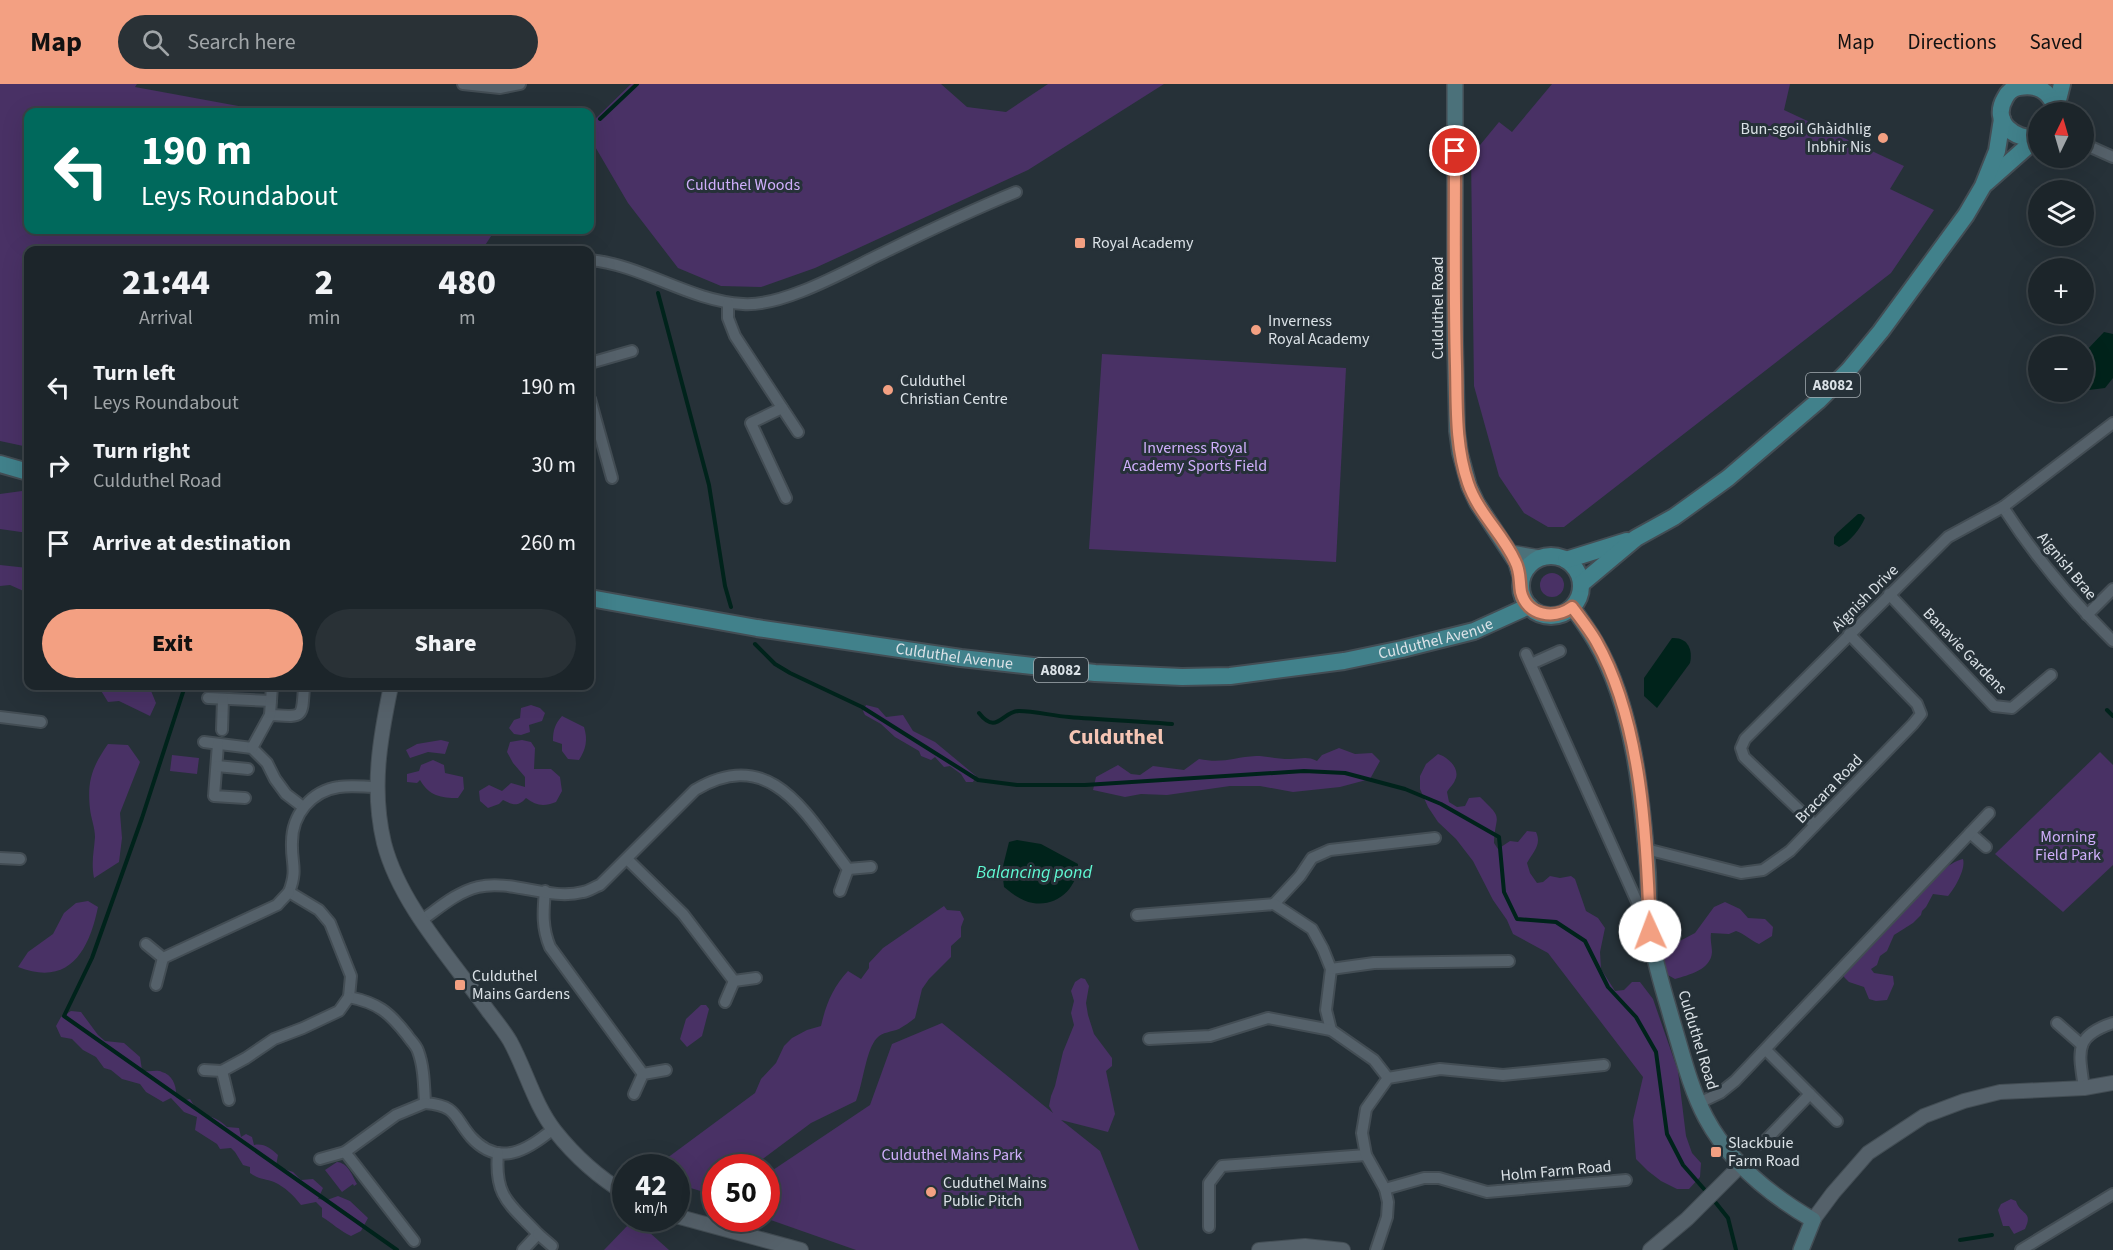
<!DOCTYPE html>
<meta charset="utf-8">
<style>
:root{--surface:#1c252a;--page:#293136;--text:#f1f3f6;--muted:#a0a5a8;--line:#3a4247;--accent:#f3a082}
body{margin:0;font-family:"Source Sans 3",sans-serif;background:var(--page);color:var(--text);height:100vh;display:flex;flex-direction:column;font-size:22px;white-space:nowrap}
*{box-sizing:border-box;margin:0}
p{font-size:20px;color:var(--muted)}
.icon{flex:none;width:33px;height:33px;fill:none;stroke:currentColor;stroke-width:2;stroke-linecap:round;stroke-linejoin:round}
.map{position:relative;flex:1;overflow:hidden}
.details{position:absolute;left:24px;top:162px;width:570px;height:444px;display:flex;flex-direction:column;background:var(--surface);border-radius:12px;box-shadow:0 6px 24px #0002,0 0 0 2px var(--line)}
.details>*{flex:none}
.guide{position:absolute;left:24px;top:24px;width:570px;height:126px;border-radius:12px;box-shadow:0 6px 24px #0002,0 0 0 2px var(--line);background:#00695c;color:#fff;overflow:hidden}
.needle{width:39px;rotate:5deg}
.controls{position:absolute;left:2028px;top:18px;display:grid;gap:12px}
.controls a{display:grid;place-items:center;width:66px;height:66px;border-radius:50%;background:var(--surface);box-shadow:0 6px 24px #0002,0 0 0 2px var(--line);font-size:30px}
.speed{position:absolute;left:612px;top:1070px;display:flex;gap:12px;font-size:30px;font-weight:700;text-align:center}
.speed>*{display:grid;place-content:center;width:78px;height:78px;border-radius:50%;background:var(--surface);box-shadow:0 6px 24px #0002,0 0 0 2px var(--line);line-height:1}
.speed small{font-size:15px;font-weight:400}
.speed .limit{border:9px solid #d22;background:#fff;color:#111}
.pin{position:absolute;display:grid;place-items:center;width:51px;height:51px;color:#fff;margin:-26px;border:3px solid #fff;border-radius:50%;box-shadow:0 2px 6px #0007}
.me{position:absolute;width:66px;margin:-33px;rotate:358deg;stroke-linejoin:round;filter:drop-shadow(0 0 4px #0008)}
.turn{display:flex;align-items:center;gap:21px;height:126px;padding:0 18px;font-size:27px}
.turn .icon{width:78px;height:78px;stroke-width:2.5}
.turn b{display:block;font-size:42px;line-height:51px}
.eta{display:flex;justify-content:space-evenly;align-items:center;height:102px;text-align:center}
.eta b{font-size:36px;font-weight:800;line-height:42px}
.cta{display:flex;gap:12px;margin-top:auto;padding:12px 18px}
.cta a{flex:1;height:69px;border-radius:36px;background:var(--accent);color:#111;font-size:24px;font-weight:800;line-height:69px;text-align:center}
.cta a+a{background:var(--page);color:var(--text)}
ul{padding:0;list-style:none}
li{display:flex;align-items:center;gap:18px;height:78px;padding:0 18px}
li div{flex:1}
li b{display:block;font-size:22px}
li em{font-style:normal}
header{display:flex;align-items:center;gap:36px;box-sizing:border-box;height:84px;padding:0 30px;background:var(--accent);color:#111}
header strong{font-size:28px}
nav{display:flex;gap:33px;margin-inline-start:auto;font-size:21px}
.search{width:420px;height:54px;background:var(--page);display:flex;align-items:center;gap:15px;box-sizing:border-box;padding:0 21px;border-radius:33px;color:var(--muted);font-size:22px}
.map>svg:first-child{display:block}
.green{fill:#493165}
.water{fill:#00231b}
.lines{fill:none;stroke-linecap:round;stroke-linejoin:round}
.stream{stroke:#00231b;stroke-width:4}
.minor-casing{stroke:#434d54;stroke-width:14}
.tertiary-casing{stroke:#434d54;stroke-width:16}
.secondary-casing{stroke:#434d54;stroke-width:18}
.primary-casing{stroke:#434d54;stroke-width:20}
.minor{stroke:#55616a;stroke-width:10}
.tertiary{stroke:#55616a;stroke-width:14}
.secondary{stroke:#4b717a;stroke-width:15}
.primary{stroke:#41818b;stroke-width:16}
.route-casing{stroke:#9e6854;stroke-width:15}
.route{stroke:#f3a082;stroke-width:10}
.poi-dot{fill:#f3a082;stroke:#263138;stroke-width:2}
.labels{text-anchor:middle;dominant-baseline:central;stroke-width:6;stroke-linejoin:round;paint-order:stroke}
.shield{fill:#263138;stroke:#a5adb2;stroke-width:1.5}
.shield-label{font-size:15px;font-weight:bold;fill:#dbe2e7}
.poi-label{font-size:16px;fill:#dbe2e7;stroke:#263138;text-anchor:start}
.park-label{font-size:16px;fill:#d0affc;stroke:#263138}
.street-label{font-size:16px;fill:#dbe2e7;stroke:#263138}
.water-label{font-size:18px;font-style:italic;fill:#60f9d3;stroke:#263138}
.district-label{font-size:22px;font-weight:bold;fill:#f5c5b4;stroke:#263138}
</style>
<header>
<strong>Map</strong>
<div class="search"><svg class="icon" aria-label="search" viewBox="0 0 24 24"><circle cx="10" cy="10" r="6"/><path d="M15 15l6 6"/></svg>Search here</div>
<nav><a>Map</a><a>Directions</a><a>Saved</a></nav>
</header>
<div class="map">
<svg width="2113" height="1166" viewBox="0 0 2113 1166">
<rect width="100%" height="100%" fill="#263138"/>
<g class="green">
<path d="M0 0H137L135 3 271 28H28V146H495L482 166H28V363L0 357Z"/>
<path d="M631 0H941L967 23 1006 28 1048 0H1164L1028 86 815 184 761 203 721 202 678 184 628 119 590 54V40Z"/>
<path d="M1552 0H1790L1784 26 1904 82 1890 105 1934 126 1891 189 1564 443H1548L1524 429 1499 392 1474 302 1471 72 1499 38 1512 48Z"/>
<path d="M1102 270 1346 284 1336 478 1089 465Z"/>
<path d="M22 407 28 418V449L0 445V410Z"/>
<path d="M0 481 28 484V509L10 501 0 502Z"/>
<circle cx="1552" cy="501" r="12"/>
<path d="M103 602H149L156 619 150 632 119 617 108 618 100 605Z"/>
<path d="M531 621 540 624 545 629 542 637 529 641 530 648 521 651 514 650 509 644 514 636 520 634 521 624Z"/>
<path d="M866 621 878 624 886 633 903 631 913 647 935 658 976 692 973 698H966L961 690 950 682 944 683 935 673 931 676 921 672 919 667 895 653 881 640 865 631 863 627Z"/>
<path d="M562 632 584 643C588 656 586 665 579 676L568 675 562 667V660L553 657C553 646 555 640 562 632Z"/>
<path d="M441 656 449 658 445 670 428 668 410 674 406 666 417 660Z"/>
<path d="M522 656 531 658 535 664 534 685H551L560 693 562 707 556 718C544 723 536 722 526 714 518 723 513 721 503 716L499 720 488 724 480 717 479 707 489 701 502 707 511 699 525 703V693L513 679 507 668 510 658Z"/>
<path d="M108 660 128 661 140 678 120 729 122 754 119 778 94 794C91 778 94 768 95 753 95 744 91 734 90 725 87 697 92 683 108 660Z"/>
<path d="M1339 664 1355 670 1372 669 1380 677 1370 695 1340 703 1293 708 1260 702H1230L1167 711 1141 710 1125 713 1093 706 1096 693 1118 681 1131 690 1140 691 1153 682 1184 686 1199 675C1223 680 1234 673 1256 672 1267 672 1278 675 1290 675 1301 675 1307 672 1317 677L1322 671Z"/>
<path d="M2100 668 2113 681V781L2063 828 1995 770Z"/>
<path d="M1438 670C1448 673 1461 685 1455 696 1454 700 1449 704 1447 708L1449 718 1457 723 1465 722 1469 714 1480 713C1505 737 1495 729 1494 759L1498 765 1510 757 1518 758 1527 747 1536 748C1542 761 1533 768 1527 779L1530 789 1537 799 1543 798 1550 792 1560 794 1571 792 1575 795 1586 827 1598 834 1605 844 1600 868 1601 885 1615 907 1624 906 1632 898H1640L1653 915 1678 987 1686 1052 1692 1069 1701 1079 1700 1093 1689 1105H1677L1661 1097 1648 1087 1636 1075 1633 1036 1643 993 1548 869 1513 850 1507 836 1493 816 1473 777 1456 755 1438 738 1428 723 1420 705V692L1426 680Z"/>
<path d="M172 671 199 674 197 690 170 687Z"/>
<path d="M433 676 444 681 445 689 463 693 464 705 458 714C441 714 429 712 420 696L417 699 407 698V690L419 687 421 681Z"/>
<path d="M1963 775C1966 785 1955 804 1948 812L1933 810 1926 823 1922 827 1921 831 1913 839 1894 851 1887 867 1880 872 1877 881 1871 885 1874 889 1893 892 1894 900 1887 916 1876 917 1869 915 1864 903 1849 898 1844 893V882C1850 875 1857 876 1863 870 1886 849 1936 780 1963 775Z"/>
<path d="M88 817 98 823C89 867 69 903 18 883L28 868 53 850 64 829 76 819Z"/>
<path d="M1725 818 1740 825 1748 834 1765 835 1773 843 1772 852 1759 860C1750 856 1745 850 1736 847L1729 850 1711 849C1710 856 1712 862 1712 868 1711 886 1688 891 1675 895L1666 890 1663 883 1664 874 1676 859 1695 849 1714 823Z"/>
<path d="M944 822 947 826 960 827 964 835 961 843V853L951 862V873L929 895 922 905 915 934C910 938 904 942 899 945 892 948 882 948 877 954 866 965 863 1000 856 1017L811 1039 752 1083H716L714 1111 677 1100 676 1083H655L755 1009 761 995 776 979 784 962 792 954 807 946 821 942C826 920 833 903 848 887L861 895 869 884V879L883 864Z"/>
<path d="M1081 894 1085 895 1089 902 1086 919 1088 931 1094 950 1112 974V982L1106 987 1115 1030 1108 1048 1061 1036 1100 1067 1139 1166H856L765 1134H766L767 1090 870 1021 892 960 942 939 1053 1029 1049 1022 1051 1012 1055 1002 1063 968 1074 941 1071 929 1074 917 1071 907 1075 898Z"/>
<path d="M701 921H706L709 925 702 952 687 963 680 955 686 935Z"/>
<path d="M71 927 81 928 98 951 105 957 124 959 140 973 142 986C149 989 156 985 162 988 173 991 177 1003 176 1013L182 1017 190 1015C202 1037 213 1028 227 1043L239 1044 241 1053 246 1050 252 1053 254 1061C264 1059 270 1064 278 1071L276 1082 293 1088 301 1096 313 1095 323 1104 318 1115 327 1116 338 1112 350 1117 368 1134 361 1147 351 1152C340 1147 332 1139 322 1133V1124L316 1118 301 1121C294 1112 285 1103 274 1098 265 1095 258 1095 250 1089V1083L243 1081 235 1068 231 1064 220 1065 217 1060 195 1046 197 1033 184 1028 171 1014 163 1018 146 1008 140 1000 122 995 111 986 104 984 96 973 83 966 72 955 61 953 56 942 61 933Z"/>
<path d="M337 1078C348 1079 352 1091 357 1100L354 1102 353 1100 342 1108 325 1086Z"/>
<path d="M2011 1115 2016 1117C2020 1131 2034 1127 2025 1145L2014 1150 2009 1142H2003L1998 1126 2001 1120Z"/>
<path d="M631 1138 640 1140 669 1166H604Z"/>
</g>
<g class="water">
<path d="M2104 248 2113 250V294L2105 304 2089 306 2084 303V269Z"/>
<path d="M1858 430H1861L1865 434C1860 445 1850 458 1839 463L1834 460V453L1837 449Z"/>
<path d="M1672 554C1688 553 1693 566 1690 579L1657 624 1644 612V594Z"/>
<path d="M1017 756 1041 760 1078 780C1078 804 1057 823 1033 819 1021 817 1013 810 1004 803L1002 786 1009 758Z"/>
</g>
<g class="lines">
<g class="stream">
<path d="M600 35 637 0"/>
<path d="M658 209 709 401 725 502 731 523"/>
<path d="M755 560 775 580 790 589 862 623 978 696 1017 701H1085L1304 687 1345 689 1405 705 1441 720 1499 753 1504 808 1517 835 1556 838 1585 857 1608 903 1636 933 1656 968 1667 1050 1683 1081 1704 1105"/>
<path d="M185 602 142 734 92 874 64 932 397 1166"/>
<path d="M2107 626 2113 632"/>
<path d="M979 629C997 652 1002 627 1019 627 1035 627 1053 632 1069 633 1104 636 1138 637 1172 640"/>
<path d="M1716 1119 1728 1134 1736 1166"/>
<path d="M1960 1156 1992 1151"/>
</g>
<g class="minor-casing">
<g id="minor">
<path d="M463 0 500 4 520 0"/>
<path d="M2084 60 2113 73"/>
<path d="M590 176C643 181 689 217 743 220 784 223 849 185 887 167 930 146 972 126 1016 108"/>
<path d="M728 219V234L735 252 798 348"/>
<path d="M590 279 632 267"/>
<path d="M590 315 612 394"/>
<path d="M782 324 751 339 786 414"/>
<path d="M2003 423C2034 471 2072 517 2113 557"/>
<path d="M1889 510 1994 622 2012 624 2051 591"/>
<path d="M2087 531 2113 505"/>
<path d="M1526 570 1646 838"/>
<path d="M1531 580 1560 567"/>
<path d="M208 614 271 617"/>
<path d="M270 631C304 633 302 635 304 602"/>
<path d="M0 633 41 638"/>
<path d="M222 646 223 615"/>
<path d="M204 658 252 664 267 679 275 695 286 710 303 723"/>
<path d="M218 660 214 712 245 714"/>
<path d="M252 664 270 631 272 602"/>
<path d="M217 682 248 685"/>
<path d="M377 703C364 703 351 701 339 703 311 707 292 731 292 758 291 779 298 785 289 808L319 826 330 839 351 892 349 913C378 919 389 928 407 951 410 956 416 961 418 967 424 983 424 1001 425 1019 458 1022 453 1032 471 1053 499 1084 528 1066 553 1045"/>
<path d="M1815 741 1744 673 1741 664 1745 655 1948 453 2003 423 2113 339"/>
<path d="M1970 749 1986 763"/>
<path d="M1646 765 1741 789 1763 786 1790 767 1913 640 1921 630 1917 620 1849 550"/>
<path d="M0 774 20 775"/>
<path d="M627 775 683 830 734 897"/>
<path d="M848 785 871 783"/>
<path d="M545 807C543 828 542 844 550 863L643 990"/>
<path d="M1274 820 1300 792 1312 774 1330 766 1435 754"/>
<path d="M1137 831 1274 820 1312 845 1323 865 1331 885 1326 926 1331 946 1374 976 1388 994"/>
<path d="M422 836C439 824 457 808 478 803 512 795 549 817 583 808 589 807 594 803 600 801L695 706C772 660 807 732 848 785L840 807"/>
<path d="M146 860 163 874 156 901"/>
<path d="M163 874 277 821 289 808"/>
<path d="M1331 885 1374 879 1509 877"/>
<path d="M725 918 734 897 756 894"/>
<path d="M2057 939 2082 961"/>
<path d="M1149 955 1210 952 1268 934 1331 946"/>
<path d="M1766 966 1837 1037"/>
<path d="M204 986 222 987 246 974 274 955 303 944 339 927 349 913"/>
<path d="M222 987 229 1016"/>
<path d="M2084 1004C2079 968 2073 952 2113 939"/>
<path d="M634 1010 643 990 666 986"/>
<path d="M1699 1019 1720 1009 1735 997 1989 729"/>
<path d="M1762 1060 1810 1010"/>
<path d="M498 1069C494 1113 510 1120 538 1150L523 1166"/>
<path d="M320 1075 345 1068"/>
<path d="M1385 1105 1424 1094H1439L1487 1108 1626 1096"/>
<path d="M1209 1143V1099L1222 1082 1366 1071"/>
<path d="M538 1150 552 1162"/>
<path d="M414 1157 345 1068 396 1031 425 1019"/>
<path d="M1376 1166 1387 1133 1388 1118 1385 1105 1366 1071 1362 1049 1366 1025 1388 994 1440 985 1503 991 1604 981"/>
<path d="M2021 1166 2113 1110"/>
</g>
</g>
<g class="tertiary-casing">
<g id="tertiary">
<path d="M391 602C380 654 371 705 384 759 400 821 452 876 489 928 496 937 504 947 510 957 526 986 534 1020 555 1047 574 1071 598 1093 626 1110"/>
<path d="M676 1132 801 1166"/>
<path d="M1813 1136 1833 1109 1868 1069 1924 1032 1964 1017 2000 1008 2084 1004 2113 999"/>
<path d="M1259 1166 1305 1162 1343 1166"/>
<path d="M1650 1166 1687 1135 1741 1081"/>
</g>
</g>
<g class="secondary-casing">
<g id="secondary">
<path d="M1455 0V256L1457 347 1460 369 1469 402 1477 419 1516 478 1521 495"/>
<path d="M1511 469 1540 474"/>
<path d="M1572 523C1580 534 1588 545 1595 557 1634 623 1642 714 1648 789 1649 809 1648 829 1650 848 1654 878 1664 907 1672 936 1682 969 1690 1004 1706 1034 1730 1079 1770 1111 1813 1136L1801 1166"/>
</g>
</g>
<g class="primary-casing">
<g id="primary">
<path d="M2055 28 2062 0"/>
<path d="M2037 54C2014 56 1991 38 2005 14 2008 8 2013 4 2019 3 2037 0 2048 6 2055 22"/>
<path d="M1986 99 2038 53"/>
<path d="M0 380 28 388"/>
<circle cx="1551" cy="502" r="30"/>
<path d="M1566 476 1627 457"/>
<path d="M1581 500 1636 454 1674 433 1728 394 1818 317 1848 287 1881 247 1966 131 1983 102 1997 67 2002 35"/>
<path id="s1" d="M590 514 757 544 961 574 1095 589 1182 593 1230 592 1344 577 1402 565 1474 547 1529 522"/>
</g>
</g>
<use href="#minor" class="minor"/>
<use href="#tertiary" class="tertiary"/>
<use href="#secondary" class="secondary"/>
<use href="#primary" class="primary"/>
</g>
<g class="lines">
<g class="route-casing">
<path id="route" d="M1455 67C1455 138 1454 210 1456 282 1457 322 1455 361 1468 399 1478 429 1502 449 1515 477 1521 488 1519 497 1521 508 1527 532 1554 536 1572 523 1580 534 1589 545 1596 557 1642 638 1647 756 1650 847"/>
</g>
<use href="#route" class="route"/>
</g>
<g class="poi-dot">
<circle cx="1883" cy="54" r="6"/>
<rect x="1074" y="153" width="12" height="12" rx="3"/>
<circle cx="1256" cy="246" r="6"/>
<circle cx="888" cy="306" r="6"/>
<rect x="454" y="895" width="12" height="12" rx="3"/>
<rect x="1710" y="1062" width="12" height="12" rx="3"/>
<circle cx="931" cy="1108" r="6"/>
</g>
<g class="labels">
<g class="shield">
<rect x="1806" y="289" width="54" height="24" rx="4.5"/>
<rect x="1034" y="574" width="54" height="24" rx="4.5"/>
</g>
<g class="shield-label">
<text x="1833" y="301">A8082</text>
<text x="1061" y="586">A8082</text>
</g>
<g class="poi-label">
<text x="1871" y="45" text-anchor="end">Bun-sgoil Ghàidhlig<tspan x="1871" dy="18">Inbhir Nis</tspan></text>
<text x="1092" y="159">Royal Academy</text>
<text x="1268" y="237">Inverness<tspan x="1268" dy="18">Royal Academy</tspan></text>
<text x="900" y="297">Culduthel<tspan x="900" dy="18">Christian Centre</tspan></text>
<text x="472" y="892">Culduthel<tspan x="472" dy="18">Mains Gardens</tspan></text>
<text x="1728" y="1059">Slackbuie<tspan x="1728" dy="18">Farm Road</tspan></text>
<text x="943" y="1099">Cuduthel Mains<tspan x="943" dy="18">Public Pitch</tspan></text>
</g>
<g class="park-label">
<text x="743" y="101">Culduthel Woods</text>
<text x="1195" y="364">Inverness Royal<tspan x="1195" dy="18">Academy Sports Field</tspan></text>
<text x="2068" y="753">Morning<tspan x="2068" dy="18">Field Park</tspan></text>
<text x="952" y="1071">Culduthel Mains Park</text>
</g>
<g class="street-label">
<text transform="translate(1438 224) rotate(-90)">Culduthel Road</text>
<text transform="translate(2067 482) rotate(50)">Aignish Brae</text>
<text transform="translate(1865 514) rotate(-45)">Aignish Drive</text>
<text stroke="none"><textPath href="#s1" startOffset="855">Culduthel Avenue</textPath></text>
<text transform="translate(1965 567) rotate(46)">Banavie Gardens</text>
<text stroke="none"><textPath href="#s1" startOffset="369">Culduthel Avenue</textPath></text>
<text transform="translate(1829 705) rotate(-46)">Bracara Road</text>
<text transform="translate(1698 956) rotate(73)">Culduthel Road</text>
<text transform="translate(1556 1087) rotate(-5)">Holm Farm Road</text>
</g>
<g class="water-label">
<text x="1034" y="788">Balancing pond</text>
</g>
<g class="district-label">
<text x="1116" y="653">Culduthel</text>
</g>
</g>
</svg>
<div class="controls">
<a><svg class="needle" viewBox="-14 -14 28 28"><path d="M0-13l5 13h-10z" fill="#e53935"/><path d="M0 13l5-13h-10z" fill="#a0a5a8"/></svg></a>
<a><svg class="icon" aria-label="layers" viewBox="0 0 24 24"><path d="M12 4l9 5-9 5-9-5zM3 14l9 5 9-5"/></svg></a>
<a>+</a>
<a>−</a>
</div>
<div class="speed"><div>42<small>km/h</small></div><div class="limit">50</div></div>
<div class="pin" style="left:1455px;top:67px;background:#d93025"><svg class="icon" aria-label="arrive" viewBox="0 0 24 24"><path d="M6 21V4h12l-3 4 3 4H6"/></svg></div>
<svg class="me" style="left:1650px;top:847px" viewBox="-20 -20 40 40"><circle r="19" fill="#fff"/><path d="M0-13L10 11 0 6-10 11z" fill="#f3a082"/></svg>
<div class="guide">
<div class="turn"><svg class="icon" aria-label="left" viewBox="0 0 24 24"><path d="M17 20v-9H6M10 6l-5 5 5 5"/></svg><div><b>190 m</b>Leys Roundabout</div></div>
</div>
<section class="details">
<div class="eta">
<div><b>21:44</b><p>Arrival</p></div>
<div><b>2</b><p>min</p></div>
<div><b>480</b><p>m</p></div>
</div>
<ul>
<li><svg class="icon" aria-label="left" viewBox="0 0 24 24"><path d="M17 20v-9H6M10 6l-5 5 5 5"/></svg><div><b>Turn left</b><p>Leys Roundabout</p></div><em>190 m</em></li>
<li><svg class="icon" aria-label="right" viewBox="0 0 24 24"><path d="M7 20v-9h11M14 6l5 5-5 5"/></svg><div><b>Turn right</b><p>Culduthel Road</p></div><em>30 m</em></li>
<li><svg class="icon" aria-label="arrive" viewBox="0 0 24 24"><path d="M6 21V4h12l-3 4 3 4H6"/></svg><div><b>Arrive at destination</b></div><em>260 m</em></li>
</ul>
<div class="cta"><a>Exit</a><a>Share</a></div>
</section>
</div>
